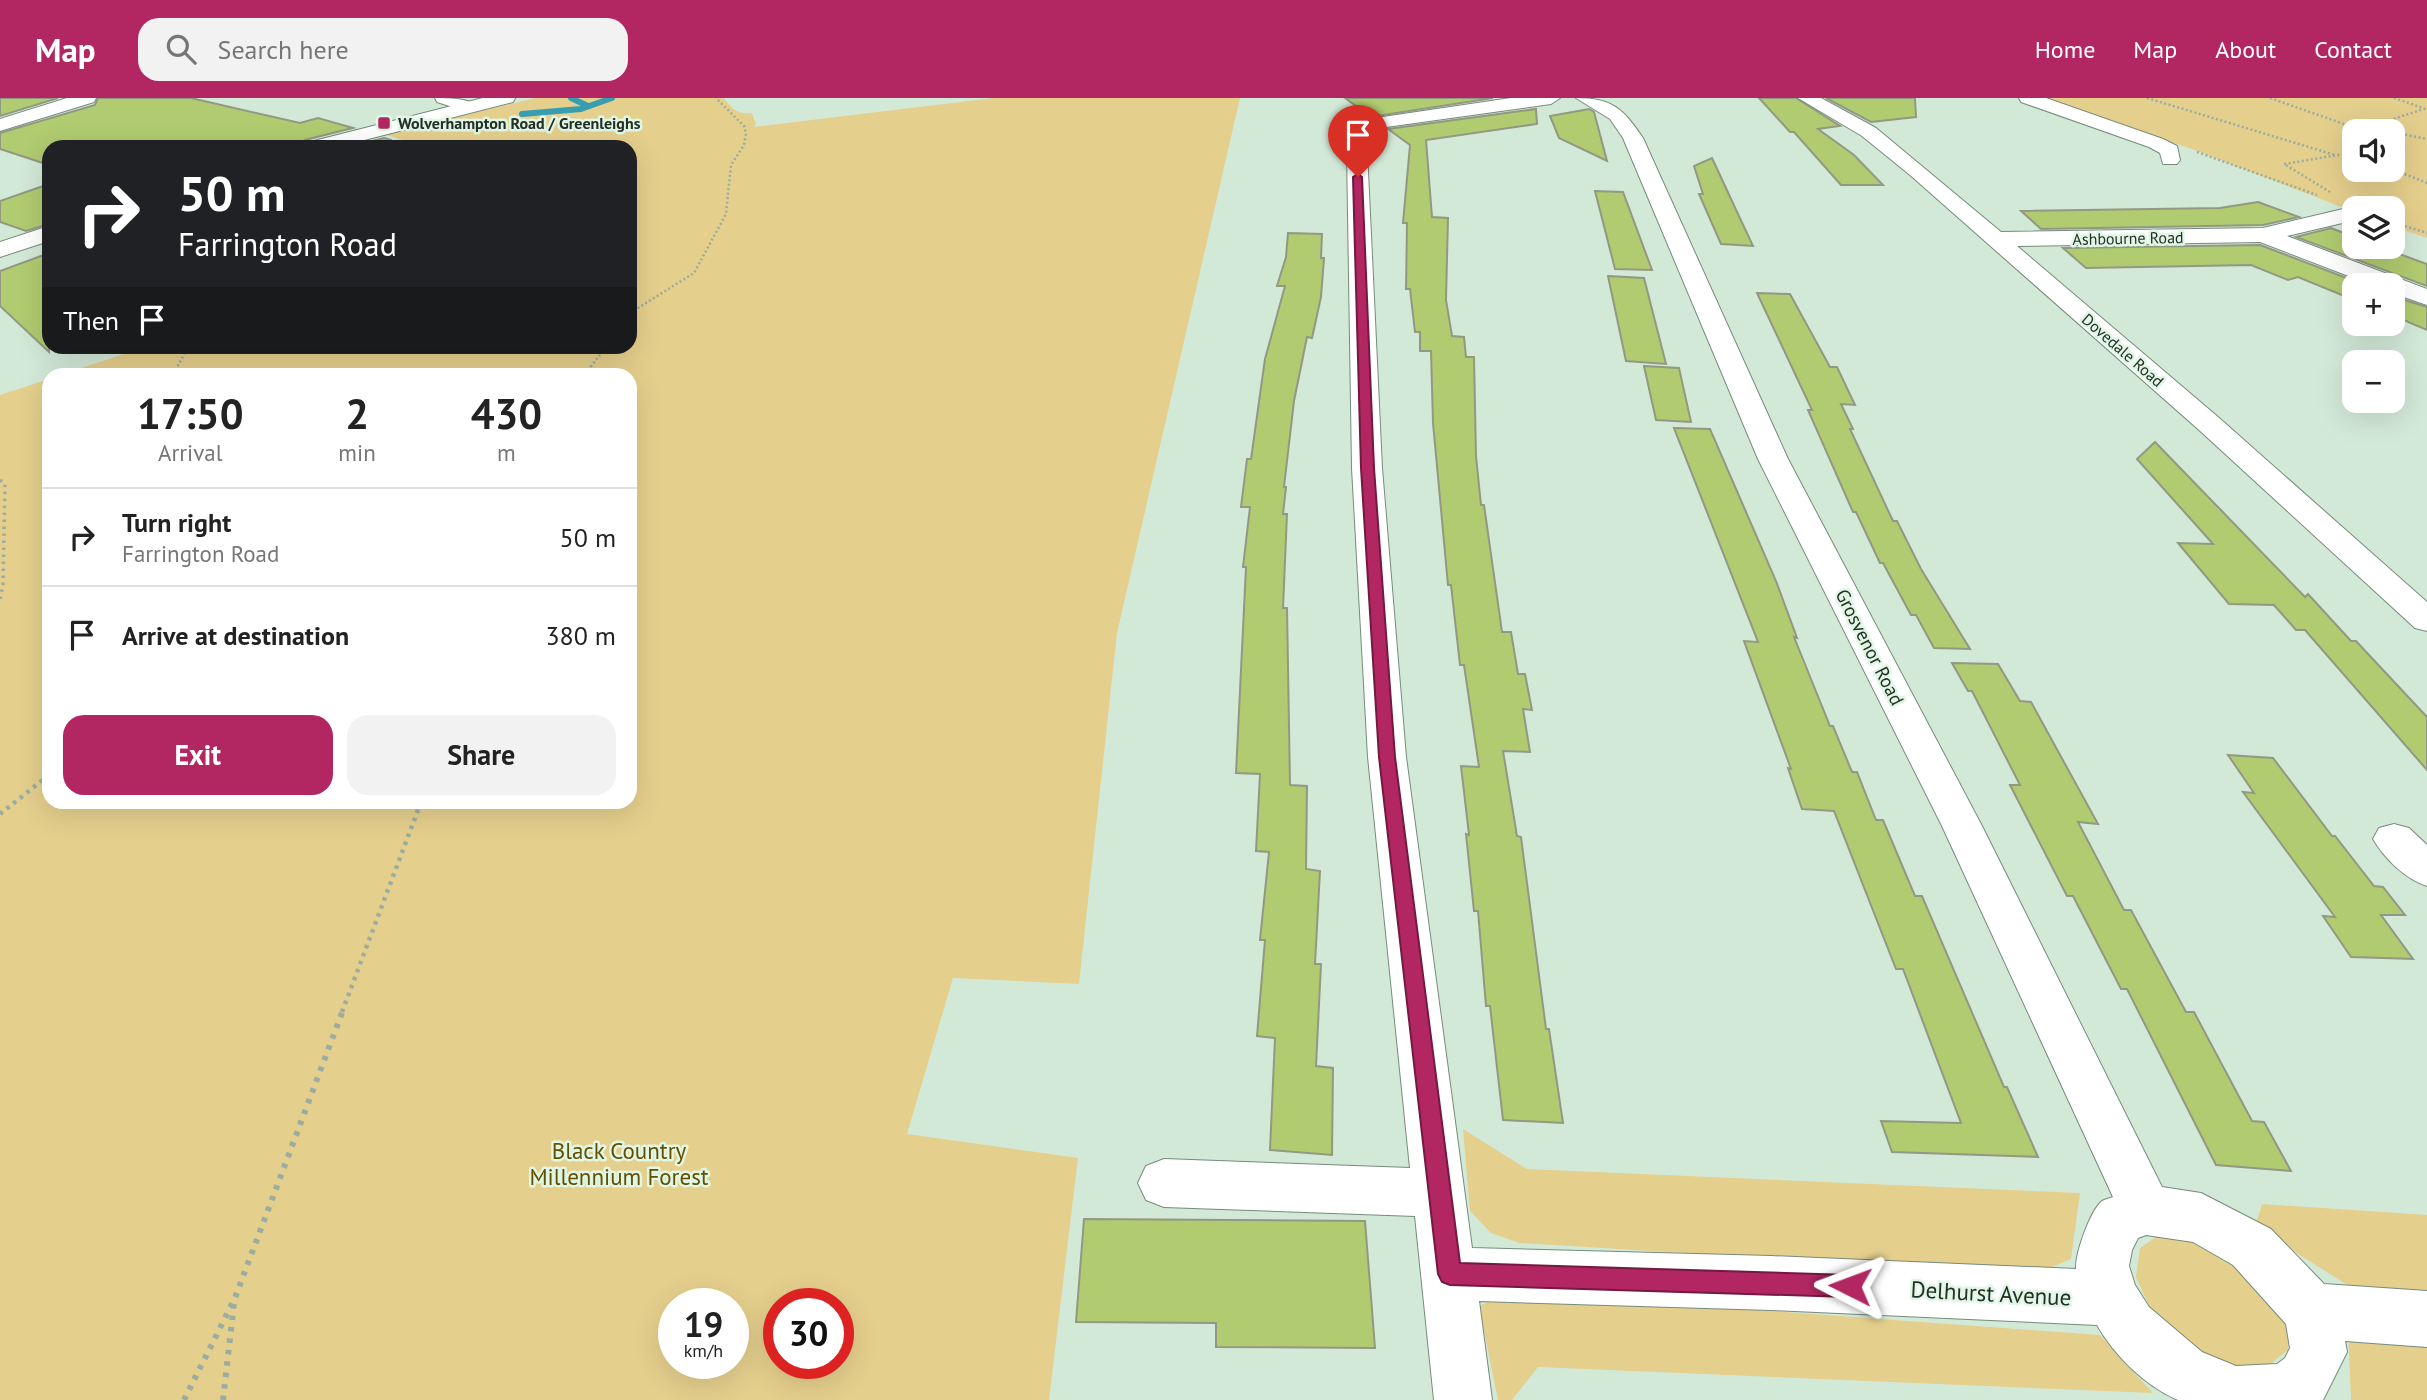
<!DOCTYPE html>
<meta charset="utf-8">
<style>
:root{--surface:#fff;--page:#f2f2f2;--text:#222;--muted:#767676;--line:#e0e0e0;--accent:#b22762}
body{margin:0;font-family:"PT Sans",sans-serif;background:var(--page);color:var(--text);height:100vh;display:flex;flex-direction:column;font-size:26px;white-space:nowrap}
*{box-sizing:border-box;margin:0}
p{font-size:23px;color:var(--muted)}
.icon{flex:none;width:38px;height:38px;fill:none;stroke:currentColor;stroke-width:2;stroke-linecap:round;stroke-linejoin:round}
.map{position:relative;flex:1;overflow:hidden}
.panel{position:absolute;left:42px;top:270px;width:595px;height:441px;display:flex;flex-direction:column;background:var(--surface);border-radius:21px;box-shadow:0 7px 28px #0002}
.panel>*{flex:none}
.guide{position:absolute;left:42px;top:42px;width:595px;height:214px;border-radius:21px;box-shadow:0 7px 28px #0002;background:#202124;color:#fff;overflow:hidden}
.tools{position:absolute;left:2342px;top:21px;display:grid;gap:14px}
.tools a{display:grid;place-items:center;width:63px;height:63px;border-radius:14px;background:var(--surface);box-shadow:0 7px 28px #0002;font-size:35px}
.speed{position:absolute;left:658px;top:1190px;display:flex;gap:14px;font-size:35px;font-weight:700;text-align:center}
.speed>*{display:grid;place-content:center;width:91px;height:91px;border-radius:50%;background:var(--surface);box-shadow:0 7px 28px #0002;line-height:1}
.speed small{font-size:18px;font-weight:400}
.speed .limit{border:10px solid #d22;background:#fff;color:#111}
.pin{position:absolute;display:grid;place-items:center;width:60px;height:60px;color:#fff;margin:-72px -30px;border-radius:50% 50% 50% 0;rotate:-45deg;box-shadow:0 0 7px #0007}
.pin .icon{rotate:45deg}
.me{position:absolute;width:77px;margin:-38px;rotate:273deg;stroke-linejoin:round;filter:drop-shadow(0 0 5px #0008)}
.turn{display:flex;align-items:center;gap:24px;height:147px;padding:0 21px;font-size:32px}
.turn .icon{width:91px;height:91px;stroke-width:2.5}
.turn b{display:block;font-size:49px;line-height:60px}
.then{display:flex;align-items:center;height:66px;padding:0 21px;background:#0003;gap:14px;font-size:26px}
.eta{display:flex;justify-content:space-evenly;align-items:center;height:119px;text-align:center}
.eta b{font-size:42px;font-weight:600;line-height:49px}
.cta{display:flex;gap:14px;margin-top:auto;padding:14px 21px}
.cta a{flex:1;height:80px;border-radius:21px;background:var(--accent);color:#fff;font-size:28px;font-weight:600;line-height:80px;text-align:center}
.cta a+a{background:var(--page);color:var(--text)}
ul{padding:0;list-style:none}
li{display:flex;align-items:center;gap:21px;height:98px;padding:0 21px;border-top:2px solid var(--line)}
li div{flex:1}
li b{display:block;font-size:26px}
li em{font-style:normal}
header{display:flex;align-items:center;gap:42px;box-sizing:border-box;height:98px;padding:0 35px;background:var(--accent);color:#fff}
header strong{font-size:33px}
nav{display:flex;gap:38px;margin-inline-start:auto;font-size:24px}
.search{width:490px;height:63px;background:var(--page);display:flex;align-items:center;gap:18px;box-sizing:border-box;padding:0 24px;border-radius:21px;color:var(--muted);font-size:26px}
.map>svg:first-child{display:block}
.green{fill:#e5cf8d;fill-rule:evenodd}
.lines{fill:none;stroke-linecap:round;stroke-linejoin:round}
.stream{stroke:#379db1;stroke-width:6}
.building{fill:#b1cb70;stroke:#929983;stroke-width:2}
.minor-casing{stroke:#768b7b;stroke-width:2}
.major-casing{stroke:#768b7b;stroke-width:2}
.path-far3{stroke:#9bad9f;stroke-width:2.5;stroke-dasharray:2 2.5;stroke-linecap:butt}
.path-far2{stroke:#9bad9f;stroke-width:3.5;stroke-dasharray:2.5 4.5;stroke-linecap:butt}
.path-far1{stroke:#9bad9f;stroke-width:4.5;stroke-dasharray:3.5 5;stroke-linecap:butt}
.path{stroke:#9bad9f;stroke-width:6;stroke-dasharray:4.5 7;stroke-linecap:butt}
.minor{fill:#fff;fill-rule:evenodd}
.major{fill:#fff;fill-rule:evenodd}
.route{fill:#b22762;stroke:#741940;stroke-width:2}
.poi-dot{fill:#b22762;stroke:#e0f7e5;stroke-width:2.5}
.labels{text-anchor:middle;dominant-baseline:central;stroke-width:5;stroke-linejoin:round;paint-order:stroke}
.far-poi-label{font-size:16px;font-weight:bold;fill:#262e28;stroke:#e0f7e5;text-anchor:start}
.far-street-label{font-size:16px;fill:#262e28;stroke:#e0f7e5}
.street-label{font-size:19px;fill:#262e28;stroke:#e0f7e5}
.near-park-label{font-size:23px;fill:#644f00;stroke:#e0f7e5}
.near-street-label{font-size:23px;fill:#262e28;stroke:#e0f7e5}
</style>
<header>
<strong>Map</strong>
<div class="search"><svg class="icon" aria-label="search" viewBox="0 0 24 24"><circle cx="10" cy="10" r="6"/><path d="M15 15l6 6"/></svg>Search here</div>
<nav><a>Home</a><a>Map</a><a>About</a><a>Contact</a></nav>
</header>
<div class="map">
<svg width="2427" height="1302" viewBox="0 0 2427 1302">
<rect width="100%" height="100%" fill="#d3e9d8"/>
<g class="green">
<path d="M535 0H724C732 11 738 17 752 15L756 26 754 29 993 0H1240L1117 535 1079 886 953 880 907 1036 1078 1060 1049 1302H0V297L49 281V704H630V276H63L148 248H630V49H424L384 36ZM674 1206H733V1265H674ZM779 1206H838V1265H779Z"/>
<path d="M2042 0H2427V140L2392 128V110H2354V114L2192 51ZM2354 33H2392V72H2354Z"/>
<path d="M1463 1031 1527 1071 2080 1095 2071 1161 2035 1176 1519 1145 1491 1135 1470 1113Z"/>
<path d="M2262 1106 2427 1117V1193L2349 1188 2255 1129Z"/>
<path d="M2162 1135 2237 1155 2290 1222 2288 1252 2265 1270 2226 1268 2185 1247 2152 1214 2136 1179 2140 1150Z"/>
<path d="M1508 1194 2100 1237 2153 1295 1538 1269 1512 1302H1498L1479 1208Z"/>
<path d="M2348 1232 2427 1237V1302H2351Z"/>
</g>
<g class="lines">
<g class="stream">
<path d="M571 0 588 8"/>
<path d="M522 16 581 11 612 0"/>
</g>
</g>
<g class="building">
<path d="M0 0H58L0 18Z"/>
<path d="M98 0H191L300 25 318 20 353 30 305 42 300 49H49V67L0 51V35L95 7Z"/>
<path d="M1345 0H1493L1371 19Z"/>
<path d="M1759 0H1796L1840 28 1818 31 1854 57 1883 87H1841L1794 34H1790Z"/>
<path d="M1826 0H1915L1916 19 1871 24Z"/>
<path d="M1536 11 1537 26 1426 42 1432 119 1448 120 1446 202 1452 238 1464 239 1466 259H1474L1476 358 1481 407H1484L1502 534H1511L1518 576H1525L1532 612 1523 611 1530 654 1503 653 1517 738 1521 739 1546 931H1549L1563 1025 1503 1022 1490 908H1486L1478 813H1474L1466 736 1469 737 1461 668 1479 669 1464 567H1460L1451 487H1448L1433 325 1431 253H1420V234H1415L1410 191H1406L1407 125H1403L1410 47 1388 31Z"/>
<path d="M1589 11 1594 14 1607 63 1559 40 1550 18Z"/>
<path d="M384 40 391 42 390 49H348Z"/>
<path d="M1712 60 1738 116 1753 148 1721 146 1699 96H1703L1694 68Z"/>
<path d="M49 86V126L26 133 0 124V103Z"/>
<path d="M1595 93 1623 94 1652 172 1615 171Z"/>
<path d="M2258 104 2299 119 2263 127 2041 131 2021 113 2220 110Z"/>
<path d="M2331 130 2354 139V149H2380L2427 166V188L2296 139Z"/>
<path d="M1288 135 1322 136 1321 160H1324L1321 199 1312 240 1307 239 1294 303 1284 389H1286L1283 416H1287L1283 510H1287L1290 687 1307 688 1306 771 1320 773 1315 866H1321L1316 968 1333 970 1332 1057 1270 1052 1275 940 1257 938 1265 842H1260L1269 754 1256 753 1260 676 1236 675 1246 469H1243L1250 409H1241L1247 361H1251L1265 261 1285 188H1277L1286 159Z"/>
<path d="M2260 147 2365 187H2354V202L2298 179 2288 182 2251 167 2086 170 2063 150Z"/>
<path d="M49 155V254L0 208V173Z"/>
<path d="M1608 178 1644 180 1666 266 1626 263Z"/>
<path d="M1757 195 1790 196 1830 269H1837L1855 307 1841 306 1853 331H1850L1893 423H1897L1921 471 1970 551 1934 550 1916 517H1911L1883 465H1880L1856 414H1853L1808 312H1812Z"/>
<path d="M2392 198 2427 209V232L2392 217Z"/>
<path d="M1644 268 1679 270 1691 324 1656 322Z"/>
<path d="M1674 330 1710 331 1776 483 1797 540 1794 539 1830 628H1833L1852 674H1857L1876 722H1883L1915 798H1922L2004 989H2007L2038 1059 1892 1054 1881 1023 1961 1025 1903 871H1896L1834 713 1802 711 1788 670 1791 671 1744 543 1758 544Z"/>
<path d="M2155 344 2305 499 2308 496 2351 543H2356L2427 619V672L2305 532H2296L2274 507 2229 506 2178 445 2213 446 2137 361Z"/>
<path d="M1952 565 1998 566 2020 603 2031 604 2098 726 2078 724 2124 812H2131L2186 914H2194L2252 1023 2264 1024 2291 1073 2216 1067 2127 891H2121L2073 798H2067L2010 687H2020L1972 593H1968Z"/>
<path d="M2228 657 2273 660 2332 738H2335L2374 788 2383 789 2405 817H2381L2413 861 2351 859 2323 818 2335 819 2243 694 2254 695Z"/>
<path d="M1084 1121 1365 1123 1375 1250 1216 1249V1225L1076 1224Z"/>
</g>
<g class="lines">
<g class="minor-casing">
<g id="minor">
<path d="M67 0H96L94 4 0 33V21Z"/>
<path d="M435 0C449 0 467 0 478 8L468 14 437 4Z"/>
<path d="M1511 0H1560L1551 6 1386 29 1374 34 1367 52 1382 370 1406 659 1472 1150 1771 1158 2076 1171C2075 1156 2090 1113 2102 1103 2106 1101 2110 1100 2113 1099L1942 728 1758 361 1623 40 1610 21 1576 0C1613 0 1623 11 1643 40L1788 361 1982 728 2162 1089 2201 1095 2271 1131 2324 1186 2427 1193V1249L2345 1243 2347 1254 2323 1302H2178C2145 1288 2114 1257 2097 1227L1771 1212 1479 1203 1492 1302H1434L1415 1118 1164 1109 1146 1102 1138 1085 1146 1068 1164 1061 1410 1070 1368 659 1352 370 1347 52 1358 26 1376 20ZM2146 1137 2193 1144 2233 1167 2286 1226 2290 1250 2285 1260 2277 1266 2236 1268 2202 1254 2149 1209 2135 1187 2129 1168 2132 1152 2138 1140Z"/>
<path d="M1798 0H1821L1876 30 2001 134 2263 130 2343 111 2351 113 2354 117 2351 123 2287 138 2427 191V207L2392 195V187H2372L2260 144 2017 148 2218 319 2427 504V533L2415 530 2198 331 1910 77 1862 38Z"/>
<path d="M2019 0H2046L2163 41 2177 48 2180 62 2177 66H2163L2160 55 2149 49 2021 4Z"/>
<path d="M2394 726 2409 730 2427 747V788C2405 781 2385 761 2373 741L2379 730Z"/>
</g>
</g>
<g class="major-casing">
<g id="major">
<path d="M483 0H515L513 4 337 49H303L306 45Z"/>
<path d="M49 128V143L0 159V144Z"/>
</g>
</g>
<g class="path-far3">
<path d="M2147 0 2335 57"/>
<path d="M2270 0 2364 33"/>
<path d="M2394 0 2423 10"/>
<path d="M2374 31 2388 33"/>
<path d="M2370 33 2378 26 2427 10"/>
<path d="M2392 34 2427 41"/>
<path d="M2197 54 2317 97"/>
<path d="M2392 71 2427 85"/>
<path d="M2330 94 2284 66 2344 56 2354 48"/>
<path d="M2392 124 2427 135"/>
<path d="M630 215 694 175 726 116 731 67 744 47 746 36 744 28 716 0"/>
<path d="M173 276 189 248"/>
<path d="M585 276 607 248"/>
</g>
<path class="path-far2" d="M0 382 5 386 3 487 0 501"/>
<g class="path-far1">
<path d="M0 716 49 677"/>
<path d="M342 914 421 704"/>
</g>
<g class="path">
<path d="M184 1302 235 1200 343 912"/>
<path d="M223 1302 234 1205"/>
</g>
<use href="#minor" class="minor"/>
<use href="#major" class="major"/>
</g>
<path class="route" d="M1358 76 1362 79 1374 370 1395 659 1460 1165 1850 1177 1858 1180 1861 1188 1858 1196 1850 1199 1450 1187 1442 1184 1438 1176 1379 659 1361 370 1353 79Z"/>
<rect class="poi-dot" x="377" y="18" width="14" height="14" rx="3.5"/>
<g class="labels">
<g class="far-poi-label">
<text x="398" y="25">Wolverhampton Road / Greenleighs</text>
</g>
<g class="far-street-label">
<text transform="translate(2128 140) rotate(-1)">Ashbourne Road</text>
<text transform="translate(2123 252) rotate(41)">Dovedale Road</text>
</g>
<g class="street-label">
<text transform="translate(1870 549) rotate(63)">Grosvenor Road</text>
</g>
<g class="near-park-label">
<text x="619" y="1052">Black Country<tspan x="619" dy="26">Millennium Forest</tspan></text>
</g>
<g class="near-street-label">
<text transform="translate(1991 1195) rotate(3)">Delhurst Avenue</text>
</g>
</g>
</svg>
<div class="tools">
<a><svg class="icon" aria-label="sound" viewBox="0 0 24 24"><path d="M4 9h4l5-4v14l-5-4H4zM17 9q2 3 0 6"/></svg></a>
<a><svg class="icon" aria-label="layers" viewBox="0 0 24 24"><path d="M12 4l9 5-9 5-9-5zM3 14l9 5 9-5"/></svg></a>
<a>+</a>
<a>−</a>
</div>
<div class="speed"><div>19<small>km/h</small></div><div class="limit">30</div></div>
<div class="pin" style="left:1358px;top:79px;background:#d93025"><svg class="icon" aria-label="arrive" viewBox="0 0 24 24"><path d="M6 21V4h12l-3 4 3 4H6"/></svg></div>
<svg class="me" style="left:1850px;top:1188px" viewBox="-20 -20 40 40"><path d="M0-17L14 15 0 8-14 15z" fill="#b22762" stroke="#fff" stroke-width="4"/></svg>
<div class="guide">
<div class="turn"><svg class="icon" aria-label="right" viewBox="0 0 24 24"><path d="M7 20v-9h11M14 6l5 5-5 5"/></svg><div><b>50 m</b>Farrington Road</div></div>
<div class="then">Then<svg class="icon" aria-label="arrive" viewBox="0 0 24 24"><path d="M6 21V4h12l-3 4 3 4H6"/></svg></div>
</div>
<section class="panel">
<div class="eta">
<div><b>17:50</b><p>Arrival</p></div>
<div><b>2</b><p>min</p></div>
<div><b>430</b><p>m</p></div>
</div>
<ul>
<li><svg class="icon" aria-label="right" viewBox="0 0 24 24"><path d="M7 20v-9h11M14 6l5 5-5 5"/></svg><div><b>Turn right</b><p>Farrington Road</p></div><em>50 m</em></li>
<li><svg class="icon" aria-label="arrive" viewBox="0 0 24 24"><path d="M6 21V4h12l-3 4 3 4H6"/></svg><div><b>Arrive at destination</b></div><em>380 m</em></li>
</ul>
<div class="cta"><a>Exit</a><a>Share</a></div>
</section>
</div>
